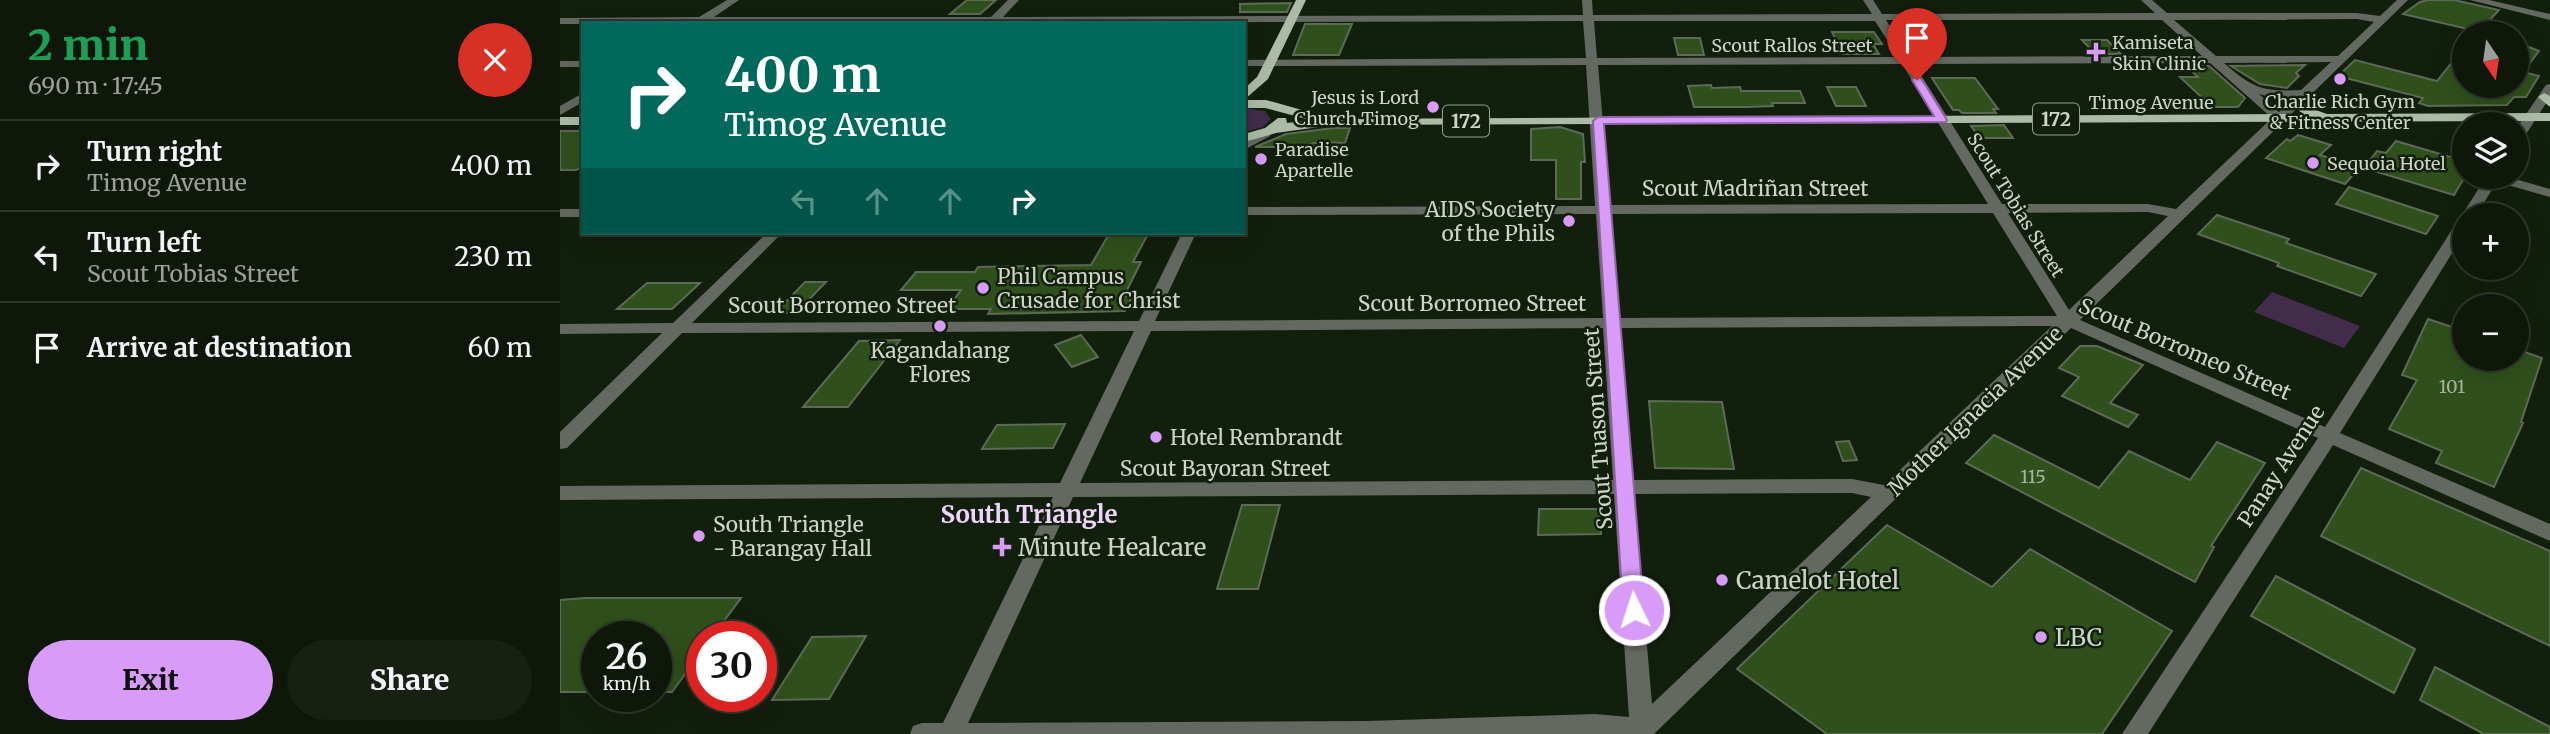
<!DOCTYPE html>
<meta charset="utf-8">
<style>
:root{--surface:#0e170a;--page:#172013;--text:#f1f3f6;--muted:#9b9f9c;--line:#2e362b;--accent:#d89bf8}
body{margin:0;font-family:Merriweather,serif;background:var(--page);color:var(--text);height:100vh;display:flex;flex-direction:column;font-size:26px;white-space:nowrap}
*{box-sizing:border-box;margin:0}
p{font-size:23px;color:var(--muted)}
.icon{flex:none;width:38px;height:38px;fill:none;stroke:currentColor;stroke-width:2;stroke-linecap:round;stroke-linejoin:round}
.map{position:relative;flex:1;overflow:hidden}
.panel{display:flex;flex-direction:column;background:var(--surface);width:560px}
.panel>*{flex:none}
.hud{position:absolute;left:21px;top:21px;width:665px;height:214px;border-radius:0px;box-shadow:0 7px 28px #0002,0 0 0 2px var(--line);background:#00695c;color:#fff;overflow:hidden}
.needle{width:46px;rotate:167deg}
.buttons{position:absolute;left:1892px;top:21px;display:grid;gap:14px}
.buttons a{display:grid;place-items:center;width:77px;height:77px;border-radius:50%;background:var(--surface);box-shadow:0 7px 28px #0002,0 0 0 2px var(--line);font-size:35px}
.speed{position:absolute;left:21px;top:621px;display:flex;gap:14px;font-size:35px;font-weight:700;text-align:center}
.speed>*{display:grid;place-content:center;width:91px;height:91px;border-radius:50%;background:var(--surface);box-shadow:0 7px 28px #0002,0 0 0 2px var(--line);line-height:1}
.speed small{font-size:18px;font-weight:400}
.speed .limit{border:10px solid #d22;background:#fff;color:#111}
.pin{position:absolute;display:grid;place-items:center;width:60px;height:60px;color:#fff;margin:-72px -30px;border-radius:50% 50% 50% 0;rotate:-45deg;box-shadow:0 0 7px #0007}
.pin .icon{rotate:45deg}
.me{position:absolute;width:77px;margin:-38px;rotate:356deg;stroke-linejoin:round;filter:drop-shadow(0 0 5px #0008)}
.turn{display:flex;align-items:center;gap:24px;height:147px;padding:0 28px;font-size:32px}
.turn .icon{width:91px;height:91px;stroke-width:2.5}
.turn b{display:block;font-size:49px;line-height:60px}
.lanes{display:flex;align-items:center;height:66px;padding:0 28px;background:#0003;justify-content:center;gap:35px;direction:ltr}
.lanes .off{opacity:.35}
.round{display:grid;place-items:center;flex:none;width:74px;height:74px;border-radius:37px;background:var(--page)}
.summary{display:flex;align-items:center;justify-content:space-between;height:119px;padding:0 28px}
h1{font-size:42px;font-weight:800;line-height:52px;color:#1e9e55}
.primary-button{display:flex;gap:14px;margin-top:auto;padding:14px 28px}
.primary-button a{flex:1;height:80px;border-radius:42px;background:var(--accent);color:#111;font-size:28px;font-weight:800;line-height:80px;text-align:center}
.primary-button a+a{background:var(--page);color:var(--text)}
ul{padding:0;list-style:none}
li{display:flex;align-items:center;gap:21px;height:91px;padding:0 28px;border-top:2px solid var(--line)}
li div{flex:1}
li b{display:block;font-size:26px}
li em{font-style:normal}
main{display:flex;flex:1;min-height:0}
.map>svg:first-child{display:block}
.green{fill:#412c4c}
.building{fill:#2f501c;stroke:#5c6a56;stroke-width:2}
.lines{fill:none;stroke-linecap:round;stroke-linejoin:round}
.minor{fill:#636960;fill-rule:evenodd}
.major{fill:#acbaa6;fill-rule:evenodd}
.route{fill:#d89bf8;stroke:#8c65a1;stroke-width:2}
.poi-dot{fill:#d89bf8;stroke:#131f0d;stroke-width:2.5}
.labels{text-anchor:middle;dominant-baseline:central;stroke-width:5;stroke-linejoin:round;paint-order:stroke}
.far-poi-label{font-size:18px;fill:#cdd5c9;stroke:#131f0d;text-anchor:start}
.far-street-label{font-size:18px;fill:#cdd5c9;stroke:#131f0d}
.number-label{font-size:18px;fill:#a6b49e}
.shield{fill:#131f0d;stroke:#959e91;stroke-width:2}
.shield-label{font-size:19px;font-weight:bold;fill:#cdd5c9}
.street-label{font-size:21px;fill:#cdd5c9;stroke:#131f0d}
.poi-label{font-size:21px;fill:#cdd5c9;stroke:#131f0d;text-anchor:start}
.quarter-label{font-size:24px;font-weight:bold;fill:#eed5fd;stroke:#131f0d}
.near-poi-label{font-size:24px;fill:#cdd5c9;stroke:#131f0d;text-anchor:start}
</style>
<main>
<section class="panel">
<div class="summary"><div><h1>2 min</h1><p>690 m · 17:45</p></div><a class="round" style="background:#d93025;color:#fff"><svg class="icon" aria-label="close" viewBox="0 0 24 24"><path d="M6 6l12 12M18 6L6 18"/></svg></a></div>
<ul>
<li><svg class="icon" aria-label="right" viewBox="0 0 24 24"><path d="M7 20v-9h11M14 6l5 5-5 5"/></svg><div><b>Turn right</b><p>Timog Avenue</p></div><em>400 m</em></li>
<li><svg class="icon" aria-label="left" viewBox="0 0 24 24"><path d="M17 20v-9H6M10 6l-5 5 5 5"/></svg><div><b>Turn left</b><p>Scout Tobias Street</p></div><em>230 m</em></li>
<li><svg class="icon" aria-label="arrive" viewBox="0 0 24 24"><path d="M6 21V4h12l-3 4 3 4H6"/></svg><div><b>Arrive at destination</b></div><em>60 m</em></li>
</ul>
<div class="primary-button"><a>Exit</a><a>Share</a></div>
</section>
<div class="map">
<svg width="1990" height="734" viewBox="0 0 1990 734">
<rect width="100%" height="100%" fill="#131f0d"/>
<g class="green">
<path d="M684 108 705 111 711 119 703 127 684 132Z"/>
<path d="M1712 292 1800 326 1784 348 1694 312Z"/>
</g>
<g class="building">
<path d="M407 0H436L420 14H390Z"/>
<path d="M1868 0H1894L1939 10 1926 24 1919 22 1912 30 1843 14 1860 2Z"/>
<path d="M731 3 727 12H680V4Z"/>
<path d="M745 24H792L779 55H733Z"/>
<path d="M1272 32H1314L1322 44H1313L1319 54H1283Z"/>
<path d="M1114 38H1140L1144 55H1118Z"/>
<path d="M1522 40H1547L1561 54H1535Z"/>
<path d="M1956 42 1979 51 1963 72 1979 76 1966 97H1954L1947 105 1868 106 1859 103 1863 98 1778 76 1795 60 1877 81 1897 56 1904 58V86H1956Z"/>
<path d="M1745 65 1736 73 1739 76 1727 88 1700 84 1671 66Z"/>
<path d="M1626 66H1649L1685 98 1678 107H1652L1620 77H1638Z"/>
<path d="M1372 78H1415L1438 109H1433L1436 113H1402L1399 110H1393Z"/>
<path d="M1151 85 1152 88 1180 87 1181 91H1240L1245 103H1212L1213 106 1187 107H1134L1128 86Z"/>
<path d="M1267 87H1296L1306 106H1276Z"/>
<path d="M1444 125 1453 138H1420L1411 126Z"/>
<path d="M1000 127 1023 134 1025 162H1021V199H996V160H971V129Z"/>
<path d="M773 128H790L785 143 761 142 737 147H695L726 134Z"/>
<path d="M0 131H23V166L16 170H0Z"/>
<path d="M1738 135 1771 145 1760 155 1800 167 1785 184 1706 158 1727 139 1730 141Z"/>
<path d="M1836 141 1904 161V178L1894 195 1804 168 1817 151 1826 153Z"/>
<path d="M1789 187 1878 216 1866 234 1776 204Z"/>
<path d="M1657 215 1729 239 1726 243 1816 274 1801 296 1717 266 1719 263 1638 234Z"/>
<path d="M549 234H588L573 262H581L564 296H573L565 311 428 314 431 309H387L401 290H341L356 272H415L418 267 531 265Z"/>
<path d="M245 282H266L236 313H215Z"/>
<path d="M87 283H140L112 309H57Z"/>
<path d="M1868 319 1904 331V359H1956V349L1982 358 1961 422 1963 423 1934 487 1876 463 1882 451 1829 429 1857 380 1842 375Z"/>
<path d="M521 335 538 357 512 367 495 345Z"/>
<path d="M340 340 288 407H243L299 341Z"/>
<path d="M1520 346H1537L1583 365 1550 403 1578 415 1568 427 1502 396 1519 377 1499 368Z"/>
<path d="M1089 401 1162 402 1174 469 1095 468Z"/>
<path d="M505 424 493 448 422 449 437 425Z"/>
<path d="M1434 435 1539 488 1569 451 1630 480 1657 442 1705 463 1651 546 1654 547 1635 582 1406 463Z"/>
<path d="M1289 441 1297 460 1283 461 1276 442Z"/>
<path d="M1801 468 1990 551V646L1761 536Z"/>
<path d="M682 505H720L698 589H657Z"/>
<path d="M979 509H1039L1041 534 978 535Z"/>
<path d="M1327 525 1432 587 1470 549 1612 631 1542 734H1267L1177 669Z"/>
<path d="M1716 576 1855 649 1834 693 1691 616Z"/>
<path d="M25 598H181L152 637H142V651L112 692H96V637H37V692H0V600Z"/>
<path d="M306 636 269 699 212 700 252 637Z"/>
<path d="M1875 667 1990 727V734H1924L1860 700Z"/>
</g>
<g class="lines">
<g class="minor">
<path d="M167 0H179L154 17H431L448 0H459L443 17 1023 15 1022 0H1032L1033 15 1312 14 1303 0H1313L1322 14 1595 13 1581 0H1592L1607 13H1797L1820 16 1837 0H1848L1520 320 1765 427 1897 222 1904 218 1902 215 1926 177H1948L1990 189V197L1937 182 1916 215H1904V234L1780 433 1990 524V541L1773 445 1588 734H1562L1758 438 1511 328 1094 734H350L353 726 362 723H383L493 497 0 500V486L500 483 574 331 122 333 7 448 0 449V432L102 333 0 334V324L113 323 207 233H222L132 323 579 321 622 233H636L595 321 1043 318 1036 214 684 215V207L1035 206 1026 65 684 66V60L1026 58 1023 21 0 24V18L139 17ZM1797 19 1814 22 1778 56H1656L1614 20ZM1326 20H1602L1642 56 1349 57ZM1034 21H1315L1338 57 1037 58ZM1771 62 1741 90C1703 92 1692 88 1664 63ZM1650 63 1712 118 1616 209 1588 204H1442L1354 64ZM1342 64 1428 204 1050 205 1038 65ZM1699 94 1717 99 1733 98 1719 112ZM1588 212 1608 216 1509 310 1448 213ZM1433 213 1497 316 1059 318 1050 214ZM1492 326 1324 485 1292 479 1073 480 1060 328ZM1043 328 1053 480 520 483 591 331ZM1292 493 1311 497 1092 704 1074 494ZM1054 494 1069 717 1035 714 807 721 408 723 513 497Z"/>
<path d="M1910 0H1929L1990 14V20Z"/>
<rect x="0" y="61" width="23" height="6"/>
<path d="M1990 84V97L1961 142 1956 143V129L1986 85Z"/>
<path d="M23 93V102L0 115V106Z"/>
<path d="M705 129 710 130V136L684 150V140Z"/>
<rect x="0" y="209" width="23" height="8"/>
</g>
<g class="major">
<path d="M736 0H746L708 79 684 100V89L697 77Z"/>
<path d="M1984 93 1990 96V107L1978 97Z"/>
<path d="M1735 98 1750 108 1767 114 1990 113V121L773 125 716 133 684 142V134L705 128 718 118H726L727 123 750 120 705 108H684V100H706L760 115 762 119 1743 114 1729 102Z"/>
<rect x="0" y="117" width="23" height="8"/>
</g>
</g>
<path class="route" d="M1353 78H1361L1387 120 1386 122 1044 124 1084 610 1081 615 1074 618 1066 615 1063 610 1033 121 1038 117 1374 116 1352 80Z"/>
<g class="poi-dot">
<path d="M1532.5 41.5h7v7h7v7h-7v7h-7v-7h-7v-7h7z"/>
<circle cx="1780" cy="79" r="7"/>
<circle cx="873" cy="107" r="7"/>
<circle cx="701" cy="159" r="7"/>
<circle cx="1753" cy="163" r="7"/>
<circle cx="1009" cy="221" r="7"/>
<circle cx="423" cy="288" r="7"/>
<circle cx="380" cy="326" r="7"/>
<circle cx="596" cy="437" r="7"/>
<circle cx="139" cy="536" r="7"/>
<path d="M438.5 536.5h7v7h7v7h-7v7h-7v-7h-7v-7h7z"/>
<circle cx="1162" cy="580" r="7"/>
<circle cx="1481" cy="637" r="7"/>
</g>
<g class="labels">
<g class="far-poi-label">
<text x="1552" y="42">Kamiseta<tspan x="1552" dy="21">Skin Clinic</tspan></text>
<text x="859" y="97" text-anchor="end">Jesus is Lord<tspan x="859" dy="21">Church Timog</tspan></text>
<text x="1780" y="101" text-anchor="middle">Charlie Rich Gym<tspan x="1780" dy="21">&amp; Fitness Center</tspan></text>
<text x="715" y="149">Paradise<tspan x="715" dy="21">Apartelle</tspan></text>
<text x="1767" y="163">Sequoia Hotel</text>
</g>
<g class="far-street-label">
<text x="1232" y="45">Scout Rallos Street</text>
<text x="1591" y="102">Timog Avenue</text>
<text transform="translate(1456 205) rotate(58)">Scout Tobias Street</text>
</g>
<g class="number-label">
<text x="1892" y="386">101</text>
<text x="1473" y="476">115</text>
</g>
<g class="shield">
<rect x="1473" y="103.5" width="46" height="31" rx="5"/>
<rect x="883" y="105.5" width="46" height="31" rx="5"/>
</g>
<g class="shield-label">
<text x="1496" y="119">172</text>
<text x="906" y="121">172</text>
</g>
<g class="street-label">
<text x="1195" y="188">Scout Madriñan Street</text>
<text x="912" y="303">Scout Borromeo Street</text>
<text x="282" y="305">Scout Borromeo Street</text>
<text transform="translate(1625 349) rotate(23)">Scout Borromeo Street</text>
<text transform="translate(1415 411) rotate(-44)">Mother Ignacia Avenue</text>
<text transform="translate(1038 429) rotate(-94)">Scout Tuason Street</text>
<text transform="translate(1721 466) rotate(-57)">Panay Avenue</text>
<text x="665" y="468">Scout Bayoran Street</text>
</g>
<g class="poi-label">
<text x="995" y="209" text-anchor="end">AIDS Society<tspan x="995" dy="24">of the Phils</tspan></text>
<text x="437" y="276">Phil Campus<tspan x="437" dy="24">Crusade for Christ</tspan></text>
<text x="380" y="350" text-anchor="middle">Kagandahang<tspan x="380" dy="24">Flores</tspan></text>
<text x="610" y="437">Hotel Rembrandt</text>
<text x="153" y="524">South Triangle<tspan x="153" dy="24">- Barangay Hall</tspan></text>
</g>
<g class="quarter-label">
<text x="469" y="514">South Triangle</text>
</g>
<g class="near-poi-label">
<text x="458" y="547">Minute Healcare</text>
<text x="1176" y="580">Camelot Hotel</text>
<text x="1495" y="637">LBC</text>
</g>
</g>
</svg>
<div class="buttons">
<a><svg class="needle" viewBox="-14 -14 28 28"><path d="M0-13l5 13h-10z" fill="#e53935"/><path d="M0 13l5-13h-10z" fill="#9b9f9c"/></svg></a>
<a><svg class="icon" aria-label="layers" viewBox="0 0 24 24"><path d="M12 4l9 5-9 5-9-5zM3 14l9 5 9-5"/></svg></a>
<a>+</a>
<a>−</a>
</div>
<div class="speed"><div>26<small>km/h</small></div><div class="limit">30</div></div>
<div class="pin" style="left:1357px;top:80px;background:#d93025"><svg class="icon" aria-label="arrive" viewBox="0 0 24 24"><path d="M6 21V4h12l-3 4 3 4H6"/></svg></div>
<svg class="me" style="left:1074px;top:610px" viewBox="-20 -20 40 40"><circle r="17" fill="#d89bf8" stroke="#fff" stroke-width="3"/><path d="M0-11L8 9 0 5-8 9z" fill="#fff"/></svg>
<div class="hud">
<div class="turn"><svg class="icon" aria-label="right" viewBox="0 0 24 24"><path d="M7 20v-9h11M14 6l5 5-5 5"/></svg><div><b>400 m</b>Timog Avenue</div></div>
<div class="lanes"><svg class="icon off" aria-label="left" viewBox="0 0 24 24"><path d="M17 20v-9H6M10 6l-5 5 5 5"/></svg><svg class="icon off" aria-label="ahead" viewBox="0 0 24 24"><path d="M12 20V5M6 11l6-6 6 6"/></svg><svg class="icon off" aria-label="ahead" viewBox="0 0 24 24"><path d="M12 20V5M6 11l6-6 6 6"/></svg><svg class="icon" aria-label="right" viewBox="0 0 24 24"><path d="M7 20v-9h11M14 6l5 5-5 5"/></svg></div>
</div>
</div>
</main>
